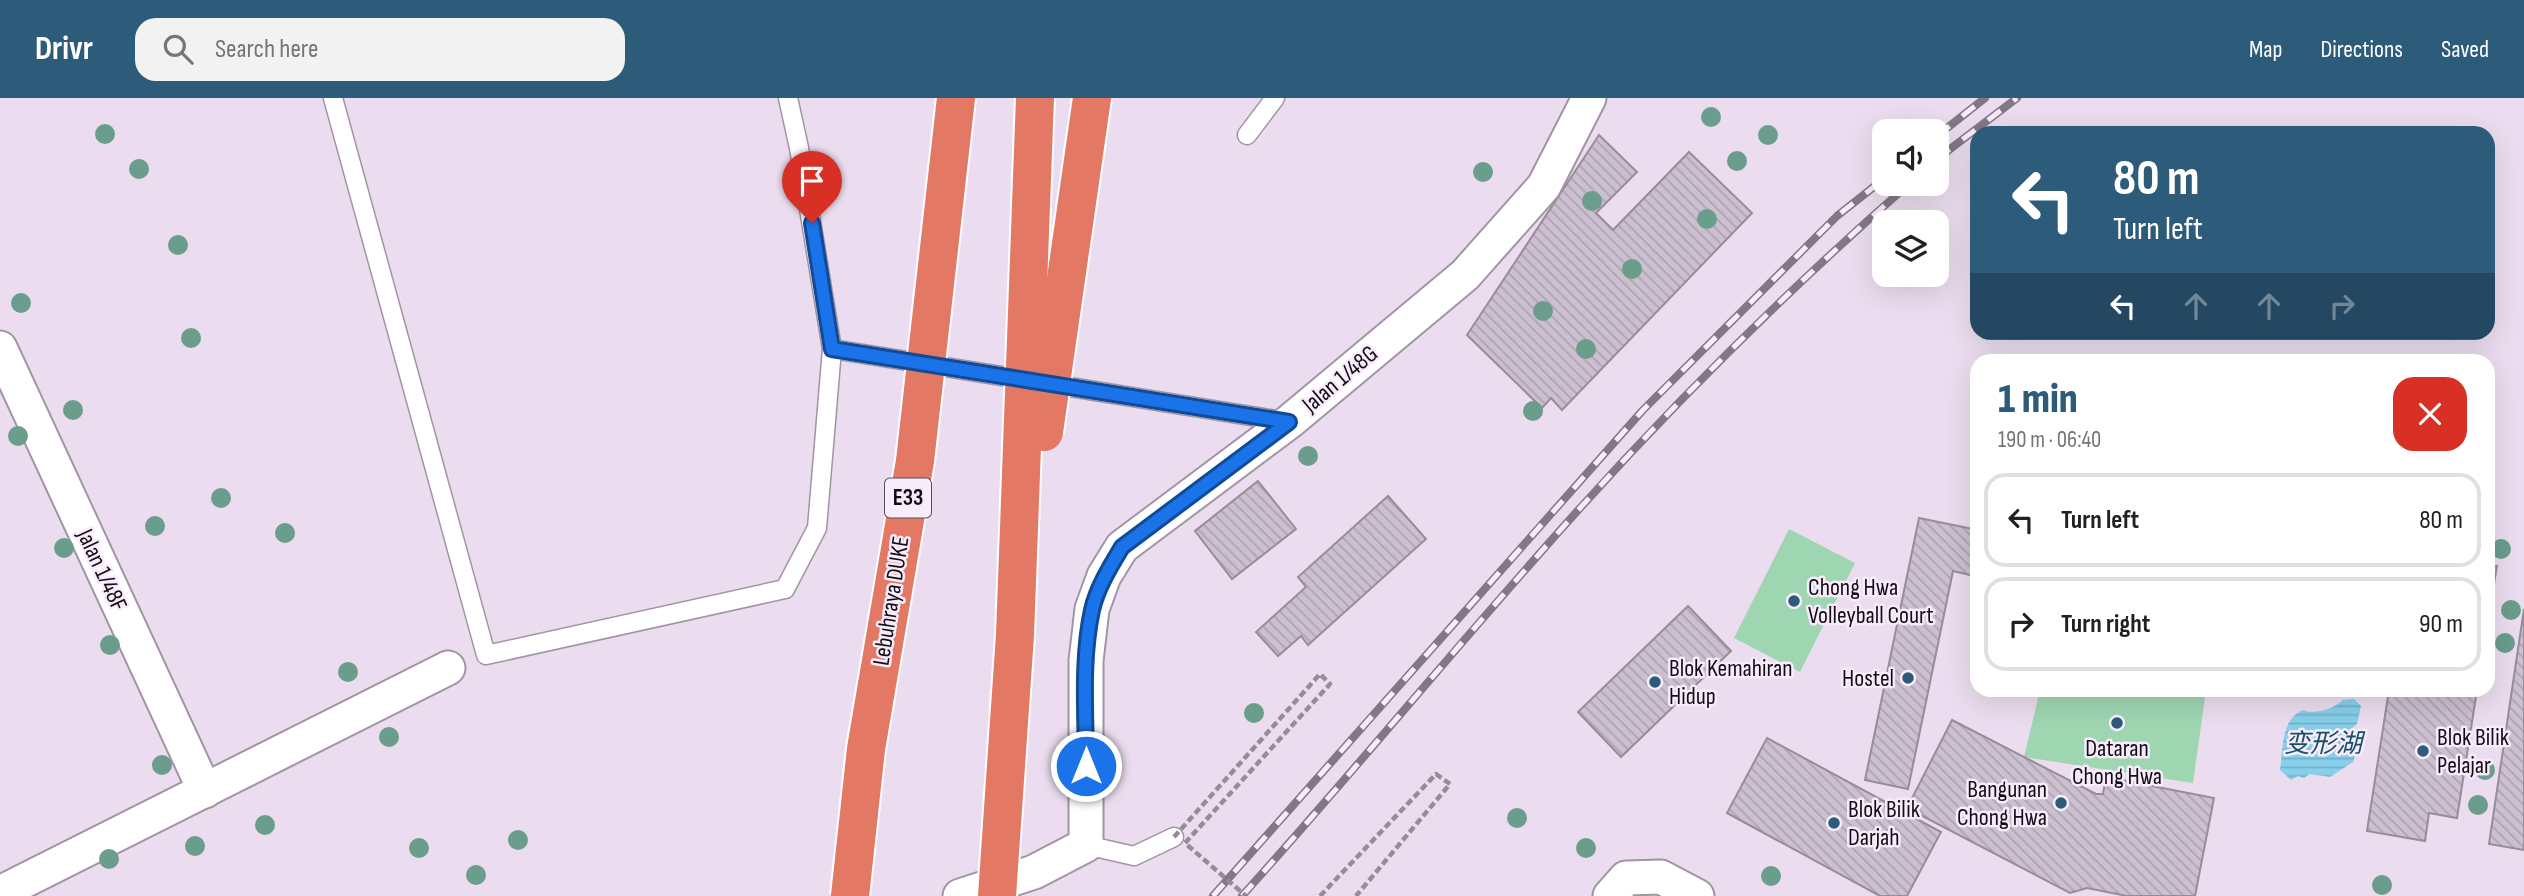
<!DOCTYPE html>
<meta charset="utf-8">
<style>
:root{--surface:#fff;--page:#f2f2f2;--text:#202124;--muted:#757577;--line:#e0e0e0;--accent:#2d5b7a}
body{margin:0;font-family:"Sofia Sans Condensed","Noto Sans SC",sans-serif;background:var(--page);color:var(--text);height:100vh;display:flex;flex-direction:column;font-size:26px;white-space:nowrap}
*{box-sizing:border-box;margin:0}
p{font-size:23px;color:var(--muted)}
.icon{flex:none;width:38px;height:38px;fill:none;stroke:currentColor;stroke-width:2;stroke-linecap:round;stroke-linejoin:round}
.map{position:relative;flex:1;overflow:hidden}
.sheet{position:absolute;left:1970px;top:256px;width:525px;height:343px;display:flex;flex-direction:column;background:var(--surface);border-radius:21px;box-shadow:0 7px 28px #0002}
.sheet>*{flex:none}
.hud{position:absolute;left:1970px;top:28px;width:525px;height:214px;border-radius:21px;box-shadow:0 7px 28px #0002;background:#2d5b7a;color:#fff;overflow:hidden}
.controls{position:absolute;left:1872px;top:21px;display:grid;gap:14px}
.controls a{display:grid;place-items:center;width:77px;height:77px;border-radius:14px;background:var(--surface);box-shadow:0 7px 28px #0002;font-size:35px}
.pin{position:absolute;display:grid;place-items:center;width:60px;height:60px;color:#fff;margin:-72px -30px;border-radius:50% 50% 50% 0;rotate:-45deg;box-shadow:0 0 7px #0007}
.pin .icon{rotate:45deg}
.me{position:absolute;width:77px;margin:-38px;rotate:0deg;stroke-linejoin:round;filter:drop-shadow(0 0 5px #0008)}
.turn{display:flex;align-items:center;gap:24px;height:147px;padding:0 28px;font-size:32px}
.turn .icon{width:91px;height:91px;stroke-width:2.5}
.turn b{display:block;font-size:49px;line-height:60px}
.lanes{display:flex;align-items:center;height:66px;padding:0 28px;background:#0003;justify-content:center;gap:35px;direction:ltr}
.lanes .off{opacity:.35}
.round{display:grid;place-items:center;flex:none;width:74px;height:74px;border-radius:21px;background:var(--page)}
.summary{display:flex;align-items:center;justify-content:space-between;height:119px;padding:0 28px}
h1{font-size:42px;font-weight:800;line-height:52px;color:var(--accent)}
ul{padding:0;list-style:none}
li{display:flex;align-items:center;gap:21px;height:94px;margin:0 14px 10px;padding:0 14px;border:4px solid var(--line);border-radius:21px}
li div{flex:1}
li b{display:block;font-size:26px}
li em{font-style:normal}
header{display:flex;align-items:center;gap:42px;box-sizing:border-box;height:98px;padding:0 35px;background:var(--accent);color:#fff}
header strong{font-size:33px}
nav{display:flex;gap:38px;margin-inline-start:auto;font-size:24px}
.search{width:490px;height:63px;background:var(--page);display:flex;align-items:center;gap:18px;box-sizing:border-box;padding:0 24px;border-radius:21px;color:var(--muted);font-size:26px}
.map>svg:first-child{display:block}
.pitch{fill:#9fd6b2}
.water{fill:url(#water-rules)}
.building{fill:url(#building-back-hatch);stroke:#988c9b;stroke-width:2}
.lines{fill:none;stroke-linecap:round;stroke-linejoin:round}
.lane-casing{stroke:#a194a4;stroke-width:21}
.street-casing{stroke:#a194a4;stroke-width:37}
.path{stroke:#968c99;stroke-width:4.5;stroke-dasharray:7 3.5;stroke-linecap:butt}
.lane{stroke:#fff;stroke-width:18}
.street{stroke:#fff;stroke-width:33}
.rail-casing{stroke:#827884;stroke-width:8}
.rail{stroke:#f8ebfc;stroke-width:5;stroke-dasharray:16;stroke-linecap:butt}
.highway-bridge-casing{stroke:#fff;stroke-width:42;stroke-linecap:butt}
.path-bridge{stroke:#968c99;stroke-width:4.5;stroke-dasharray:7 3.5;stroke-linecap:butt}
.highway-bridge{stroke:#e37964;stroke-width:38}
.tree{fill:#6a9d8c}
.route-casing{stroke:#114b97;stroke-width:18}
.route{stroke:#1a73e8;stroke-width:12}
.poi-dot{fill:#2d5b7a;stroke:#f8ebfc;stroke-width:2.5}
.labels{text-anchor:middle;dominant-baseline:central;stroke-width:5;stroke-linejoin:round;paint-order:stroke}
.shield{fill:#f8ebfc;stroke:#575059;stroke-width:2}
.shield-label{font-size:23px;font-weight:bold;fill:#120d13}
.street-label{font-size:24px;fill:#120d13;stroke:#f8ebfc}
.poi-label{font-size:24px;fill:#120d13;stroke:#f8ebfc;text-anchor:start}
.water-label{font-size:26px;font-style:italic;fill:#165266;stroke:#f8ebfc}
</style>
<header>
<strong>Drivr</strong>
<div class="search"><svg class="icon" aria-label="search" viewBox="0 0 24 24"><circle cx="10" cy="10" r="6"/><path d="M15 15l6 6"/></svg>Search here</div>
<nav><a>Map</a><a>Directions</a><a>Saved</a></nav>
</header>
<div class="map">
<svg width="2524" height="798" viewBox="0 0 2524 798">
<defs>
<pattern id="water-rules" width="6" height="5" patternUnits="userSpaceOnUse" patternTransform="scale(1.75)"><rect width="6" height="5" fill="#87cfeb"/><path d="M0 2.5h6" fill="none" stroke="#74b1c9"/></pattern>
<pattern id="building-back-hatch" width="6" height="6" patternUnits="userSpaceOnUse" patternTransform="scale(1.75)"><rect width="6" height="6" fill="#ccbfd0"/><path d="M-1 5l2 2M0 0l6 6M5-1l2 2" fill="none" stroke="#aea3b2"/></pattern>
</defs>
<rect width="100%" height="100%" fill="#ebddef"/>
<g class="pitch">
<path d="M1789 431 1855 465 1800 574 1734 540Z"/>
<path d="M2040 592H2206L2193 685 2024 659Z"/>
</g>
<path class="water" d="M2354 601 2361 608 2357 626 2351 631 2358 650 2353 664 2330 679 2310 676 2304 680 2298 678 2291 682 2280 672C2283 651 2281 621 2303 612 2315 617 2333 611 2343 602Z"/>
<g class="building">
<path d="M1599 37 1637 74 1596 115 1613 132 1689 54 1752 115 1562 312 1551 300 1542 310 1467 237Z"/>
<path d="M1258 383 1296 431 1232 481 1195 433Z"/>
<path d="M1388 398 1426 441 1308 547 1301 538 1278 558 1256 534 1306 489 1298 479Z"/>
<path d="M1919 420 1978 432V479L1953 473 1908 691 1865 682Z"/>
<path d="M2497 468 2488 521V469Z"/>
<path d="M1688 508 1731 553 1621 659 1578 614Z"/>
<path d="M2524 511V752L2489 746Z"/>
<path d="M2389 592H2477L2457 720 2429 715 2425 743 2367 733Z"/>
<path d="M1952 622 2096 696H2103L2106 679 2214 700 2195 798H2127L2087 790 2070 795 1907 710Z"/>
<path d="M1767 640 1941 734 1907 798H1880L1727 715Z"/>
</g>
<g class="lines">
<g class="lane-casing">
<g id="lane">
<path d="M333 0 486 557 785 491 817 430 832 251 799 50 788 0"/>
<path d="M1247 37 1275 0"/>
<path d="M832 251 1289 324"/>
<path d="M1086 747 1134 758 1174 739"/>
</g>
</g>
<g class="street-casing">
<g id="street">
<path d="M0 250 205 693"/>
<path d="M0 795 448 570"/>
<path d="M960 798 1034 774 1086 747V563L1092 511 1104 478 1122 449 1289 324 1465 177 1544 88 1589 0"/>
<path d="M1610 798 1626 780 1661 779 1697 798"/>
</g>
</g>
<path class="path" d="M1320 798 1436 676 1450 686 1356 798"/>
<use href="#lane" class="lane"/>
<use href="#street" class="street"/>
<g class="rail-casing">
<g id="rail">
<path d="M1937 38 1985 0"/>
<path d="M1937 61 2017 0"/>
<path d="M1213 798 1643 312 1837 118 1885 80"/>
<path d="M1242 798C1341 688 1435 574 1533 463 1650 329 1775 203 1909 86"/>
</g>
</g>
<use href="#rail" class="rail"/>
<g class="highway-bridge-casing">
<g id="highway-bridge">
<path d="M1044 334 1092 0"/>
<path d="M850 798 866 651 915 363 956 0"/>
<path d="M997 798 1015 537 1035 0"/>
</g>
</g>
<path class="path-bridge" d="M1174 739 1320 576 1330 586 1185 745 1246 798"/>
<use href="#highway-bridge" class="highway-bridge"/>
</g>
<g class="tree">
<circle cx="1711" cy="19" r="10"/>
<circle cx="105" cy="36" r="10"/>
<circle cx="1768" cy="37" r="10"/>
<circle cx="1737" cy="63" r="10"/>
<circle cx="139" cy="71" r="10"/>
<circle cx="1483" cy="74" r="10"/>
<circle cx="1592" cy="103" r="10"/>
<circle cx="1707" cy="121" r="10"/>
<circle cx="178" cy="147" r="10"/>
<circle cx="1632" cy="171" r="10"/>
<circle cx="21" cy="205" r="10"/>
<circle cx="1543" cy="213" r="10"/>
<circle cx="191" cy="240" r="10"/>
<circle cx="1586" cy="251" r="10"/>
<circle cx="73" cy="312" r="10"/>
<circle cx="1533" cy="313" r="10"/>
<circle cx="18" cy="338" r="10"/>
<circle cx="1308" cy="358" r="10"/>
<circle cx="221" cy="400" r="10"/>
<circle cx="155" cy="428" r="10"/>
<circle cx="285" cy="435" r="10"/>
<circle cx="64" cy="450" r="10"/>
<circle cx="2501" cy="451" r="10"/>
<circle cx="2511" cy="512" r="10"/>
<circle cx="2505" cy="545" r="10"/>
<circle cx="110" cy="547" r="10"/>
<circle cx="348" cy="574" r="10"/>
<circle cx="1254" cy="615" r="10"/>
<circle cx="389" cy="639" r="10"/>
<circle cx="2490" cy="639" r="10"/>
<circle cx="162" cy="667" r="10"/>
<circle cx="2485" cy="672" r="10"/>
<circle cx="2478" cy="707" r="10"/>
<circle cx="1517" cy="720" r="10"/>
<circle cx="265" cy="727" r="10"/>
<circle cx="518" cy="742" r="10"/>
<circle cx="195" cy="748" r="10"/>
<circle cx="419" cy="750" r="10"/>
<circle cx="1586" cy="750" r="10"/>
<circle cx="109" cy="761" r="10"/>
<circle cx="476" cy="777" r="10"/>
<circle cx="1771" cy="778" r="10"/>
<circle cx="2382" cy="787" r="10"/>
</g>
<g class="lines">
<g class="route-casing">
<path id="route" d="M812 125 832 251 1289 324 1122 449C1110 469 1097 490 1092 512 1081 563 1086 617 1086 668"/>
</g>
<use href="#route" class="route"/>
</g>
<g class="poi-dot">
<circle cx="1794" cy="503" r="7"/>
<circle cx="1908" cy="580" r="7"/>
<circle cx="1655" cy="584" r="7"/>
<circle cx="2117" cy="625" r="7"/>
<circle cx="2423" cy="653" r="7"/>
<circle cx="2061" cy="705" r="7"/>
<circle cx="1834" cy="725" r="7"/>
</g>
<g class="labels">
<rect class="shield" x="885" y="380.5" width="46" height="39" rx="5"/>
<g class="shield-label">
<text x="908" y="400">E33</text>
</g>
<g class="street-label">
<text transform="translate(1340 281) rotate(-40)">Jalan 1/48G</text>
<text transform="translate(102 472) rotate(65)">Jalan 1/48F</text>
<text transform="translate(891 503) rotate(-81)">Lebuhraya DUKE</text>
</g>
<g class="poi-label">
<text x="1808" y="489">Chong Hwa<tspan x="1808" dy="28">Volleyball Court</tspan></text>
<text x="1669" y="570">Blok Kemahiran<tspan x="1669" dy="28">Hidup</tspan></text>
<text x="1894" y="580" text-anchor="end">Hostel</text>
<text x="2437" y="639">Blok Bilik<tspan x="2437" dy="28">Pelajar</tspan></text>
<text x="2117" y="650" text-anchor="middle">Dataran<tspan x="2117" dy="28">Chong Hwa</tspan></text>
<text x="2047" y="691" text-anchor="end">Bangunan<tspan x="2047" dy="28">Chong Hwa</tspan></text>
<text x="1848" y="711">Blok Bilik<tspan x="1848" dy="28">Darjah</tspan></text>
</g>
<g class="water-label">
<text x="2323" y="646">变形湖</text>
</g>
</g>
</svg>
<div class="controls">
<a><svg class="icon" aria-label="sound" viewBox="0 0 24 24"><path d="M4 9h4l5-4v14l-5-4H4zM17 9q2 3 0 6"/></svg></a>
<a><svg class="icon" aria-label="layers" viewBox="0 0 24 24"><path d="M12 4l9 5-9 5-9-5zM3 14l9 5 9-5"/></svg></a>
</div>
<div class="pin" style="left:812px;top:125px;background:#d93025"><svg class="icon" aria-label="arrive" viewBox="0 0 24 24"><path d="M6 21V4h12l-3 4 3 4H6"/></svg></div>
<svg class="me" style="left:1086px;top:668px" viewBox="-20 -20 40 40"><circle r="17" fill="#1a73e8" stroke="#fff" stroke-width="3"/><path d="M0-11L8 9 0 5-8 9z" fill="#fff"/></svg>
<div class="hud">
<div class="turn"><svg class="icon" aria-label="left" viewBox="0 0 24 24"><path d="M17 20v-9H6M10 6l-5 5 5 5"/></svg><div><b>80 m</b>Turn left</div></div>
<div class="lanes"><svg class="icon" aria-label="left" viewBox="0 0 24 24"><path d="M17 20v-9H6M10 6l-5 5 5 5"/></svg><svg class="icon off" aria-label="ahead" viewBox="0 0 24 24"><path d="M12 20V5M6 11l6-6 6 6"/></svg><svg class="icon off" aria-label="ahead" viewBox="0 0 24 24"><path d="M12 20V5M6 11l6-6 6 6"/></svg><svg class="icon off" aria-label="right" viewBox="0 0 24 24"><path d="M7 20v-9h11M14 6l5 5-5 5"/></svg></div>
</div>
<section class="sheet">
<div class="summary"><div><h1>1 min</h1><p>190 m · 06:40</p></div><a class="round" style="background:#d93025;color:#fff"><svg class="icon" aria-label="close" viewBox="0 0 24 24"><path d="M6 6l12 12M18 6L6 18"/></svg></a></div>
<ul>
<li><svg class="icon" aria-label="left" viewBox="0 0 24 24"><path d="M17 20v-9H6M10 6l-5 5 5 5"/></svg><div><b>Turn left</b></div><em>80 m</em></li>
<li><svg class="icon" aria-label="right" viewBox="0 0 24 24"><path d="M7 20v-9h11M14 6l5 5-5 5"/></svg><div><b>Turn right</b></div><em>90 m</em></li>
</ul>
</section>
</div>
